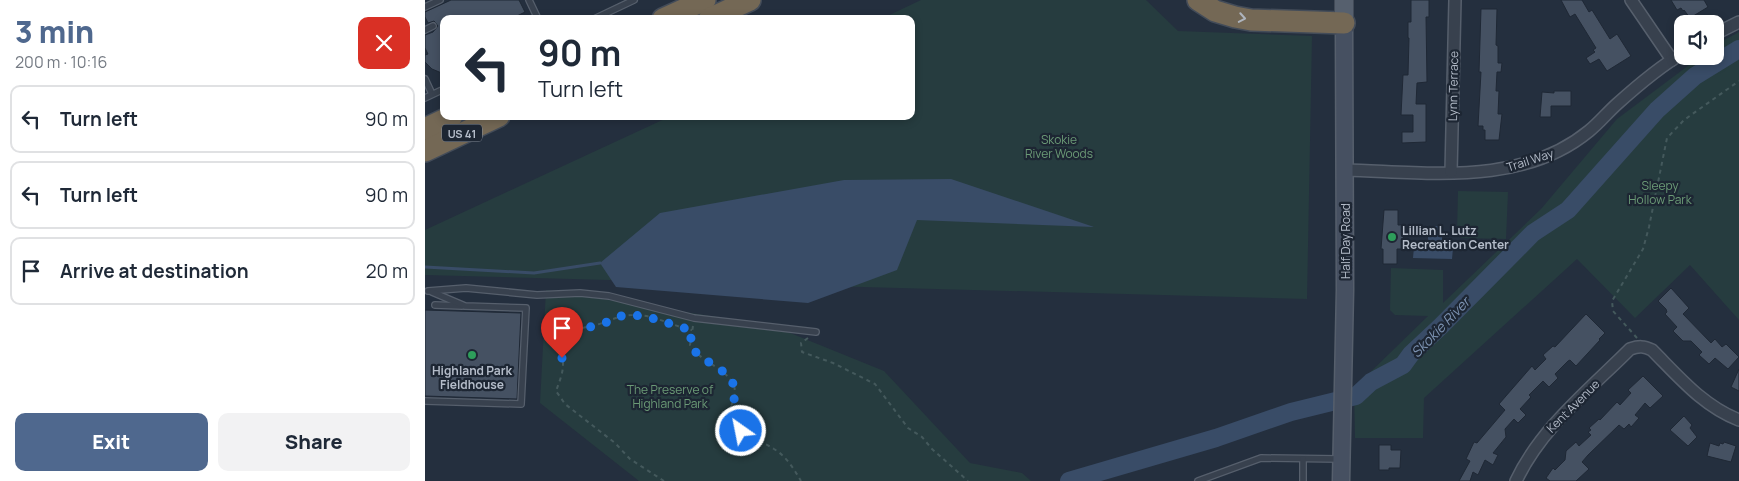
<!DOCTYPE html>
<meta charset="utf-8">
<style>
:root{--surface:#fff;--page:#f2f2f3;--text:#1f2937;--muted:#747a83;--line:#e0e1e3;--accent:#4f688e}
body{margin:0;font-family:Manrope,sans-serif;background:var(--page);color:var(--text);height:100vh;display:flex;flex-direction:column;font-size:19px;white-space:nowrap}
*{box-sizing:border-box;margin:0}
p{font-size:16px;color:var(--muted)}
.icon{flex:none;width:28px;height:28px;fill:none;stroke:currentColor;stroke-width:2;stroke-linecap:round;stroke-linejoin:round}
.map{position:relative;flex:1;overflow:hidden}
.drawer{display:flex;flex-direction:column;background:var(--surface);width:425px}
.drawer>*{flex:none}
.top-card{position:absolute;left:15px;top:15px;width:475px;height:105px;border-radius:10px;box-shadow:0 2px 8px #0003;background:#fff;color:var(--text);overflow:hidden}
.buttons{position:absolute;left:1249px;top:15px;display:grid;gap:10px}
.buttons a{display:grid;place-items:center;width:50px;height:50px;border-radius:10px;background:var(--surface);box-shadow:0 2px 8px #0003;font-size:25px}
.pin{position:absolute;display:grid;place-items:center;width:42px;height:42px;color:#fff;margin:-51px -21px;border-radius:50% 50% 50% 0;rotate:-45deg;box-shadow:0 0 5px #0007}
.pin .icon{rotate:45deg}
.me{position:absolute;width:55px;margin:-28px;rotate:327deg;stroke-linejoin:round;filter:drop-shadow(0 0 4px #0008)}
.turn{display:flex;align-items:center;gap:18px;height:105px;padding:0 15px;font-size:22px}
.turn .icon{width:65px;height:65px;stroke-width:2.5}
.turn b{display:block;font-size:35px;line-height:42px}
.round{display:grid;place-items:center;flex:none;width:52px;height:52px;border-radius:10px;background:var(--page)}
.overview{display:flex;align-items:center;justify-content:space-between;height:85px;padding:0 15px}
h1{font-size:30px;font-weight:800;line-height:38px;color:var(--accent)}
.action{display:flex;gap:10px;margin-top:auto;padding:10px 15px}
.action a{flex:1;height:58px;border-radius:10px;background:var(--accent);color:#fff;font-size:20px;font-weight:800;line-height:58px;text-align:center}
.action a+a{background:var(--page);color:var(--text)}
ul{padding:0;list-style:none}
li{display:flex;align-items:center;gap:15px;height:68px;margin:0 10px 8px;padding:0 5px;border:2px solid var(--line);border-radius:10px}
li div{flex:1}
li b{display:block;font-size:19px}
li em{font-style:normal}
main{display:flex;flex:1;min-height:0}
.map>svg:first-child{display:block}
.green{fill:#263c3f}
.water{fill:#394c67}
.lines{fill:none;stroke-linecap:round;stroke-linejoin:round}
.stream{stroke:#394c67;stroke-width:3}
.river{stroke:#394c67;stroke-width:18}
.building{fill:#455162;stroke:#1f2835}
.lane-casing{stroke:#565f6c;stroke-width:8}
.street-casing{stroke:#565f6c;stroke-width:14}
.secondary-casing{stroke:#565f6c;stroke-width:19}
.primary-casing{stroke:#414a57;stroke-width:20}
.highway-casing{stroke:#434c59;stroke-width:24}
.path{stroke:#44595c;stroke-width:2;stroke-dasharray:4 4;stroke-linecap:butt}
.lane{stroke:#38414e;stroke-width:5.5}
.street{stroke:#38414e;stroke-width:11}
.secondary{stroke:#465061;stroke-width:16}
.primary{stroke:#56606e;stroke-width:18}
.highway{stroke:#746855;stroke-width:21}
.oneway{stroke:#aeb4bd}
.route{stroke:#1a73e8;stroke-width:9;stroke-dasharray:0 16.2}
.leisure-dot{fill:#2e9e5b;stroke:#1d2633;stroke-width:2}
.labels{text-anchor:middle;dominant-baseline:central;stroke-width:4.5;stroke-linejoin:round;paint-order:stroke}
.shield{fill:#1d2633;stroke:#878f9c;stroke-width:1}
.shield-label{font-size:11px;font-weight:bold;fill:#b4bcc9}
.street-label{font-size:12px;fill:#b4bcc9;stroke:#1d2633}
.park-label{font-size:12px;fill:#6b9a76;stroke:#1d2633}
.poi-label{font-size:12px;font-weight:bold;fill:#b4bcc9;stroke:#1d2633;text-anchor:start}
.water-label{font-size:14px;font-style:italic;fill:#7c92b1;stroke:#1d2633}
</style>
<main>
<section class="drawer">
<div class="overview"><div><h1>3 min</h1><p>200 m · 10:16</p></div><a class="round" style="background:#d93025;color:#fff"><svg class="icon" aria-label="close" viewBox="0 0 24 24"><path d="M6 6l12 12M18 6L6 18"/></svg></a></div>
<ul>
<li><svg class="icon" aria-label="left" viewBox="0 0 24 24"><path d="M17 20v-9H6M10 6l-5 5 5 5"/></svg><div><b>Turn left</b></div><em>90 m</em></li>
<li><svg class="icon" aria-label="left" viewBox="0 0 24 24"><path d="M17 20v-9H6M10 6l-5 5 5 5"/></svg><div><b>Turn left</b></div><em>90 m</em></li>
<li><svg class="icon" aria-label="arrive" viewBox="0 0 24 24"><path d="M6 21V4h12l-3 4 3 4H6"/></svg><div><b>Arrive at destination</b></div><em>20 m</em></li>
</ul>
<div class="action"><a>Exit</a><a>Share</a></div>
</section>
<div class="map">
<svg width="1314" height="481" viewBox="0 0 1314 481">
<rect width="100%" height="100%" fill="#242f3e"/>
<g class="green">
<path d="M496 0H721L753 31 887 36 882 299 0 275V230L246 116H486V19H456Z"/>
<path d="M1314 32V320L1265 265 1210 318 1152 259 999 398 998 438H930L929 388 1003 316 970 315 965 310 966 268 1018 270V303L1116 209 1192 119 1276 56H1290V45Z"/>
<path d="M1033 191 1083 192 1081 239 1036 238 1032 233Z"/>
<path d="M121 290 348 326 459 371 545 463 597 473 606 481H214L115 403Z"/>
</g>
<g class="water">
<path d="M526 179 669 227 492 220 472 270 383 303 191 287 175 263 235 213 419 180Z"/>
<path d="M1003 226H1017V247L1028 248 1027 259 988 258 989 247H1003Z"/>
</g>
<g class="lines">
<path class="stream" d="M0 267 109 273 175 263"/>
<path class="river" d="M644 481 791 438 866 412 931 396 946 382 978 365 986 354 1016 326 1108 233 1143 210 1232 110 1270 76 1314 49"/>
</g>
<g class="building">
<path d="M26 0H94L100 12 86 19H19V74L7 69 0 62V55L3 54 0 48V35L8 32 13 26 9 21 3 23 0 17V12Z"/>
<path d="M986 0H1004V17H1001L1002 82 992 83 991 104H1001V142L977 143V132H988V115H976L978 75H983L984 38H983V22H986Z"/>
<path d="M1136 0H1157L1164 12 1167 10 1185 39 1192 34 1206 56 1182 71 1174 59 1165 64 1161 58 1170 52 1168 50 1171 48 1150 14 1145 17Z"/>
<path d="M1246 0H1279L1283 7 1265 18 1259 10 1258 11 1256 8 1252 10Z"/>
<path d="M1056 9H1072L1071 45 1073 46V63H1077L1076 72H1072L1071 91H1074L1073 114H1077L1074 140H1060V130H1058V126H1053L1056 72H1054Z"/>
<path d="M1129 91H1146V106H1126V117H1115L1117 92 1129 93Z"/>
<path d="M959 210H973V225H979L978 249H972V264H958V249H956Z"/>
<path d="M1246 288 1264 308 1258 314 1286 343 1290 339 1297 347 1301 344 1314 357 1303 369 1290 358 1284 364 1274 355 1277 352 1266 341H1258L1248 331 1252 327 1240 314 1242 312 1241 309 1233 301Z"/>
<path d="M0 310 96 313 92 399 0 396Z"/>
<path d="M1161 314 1180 333 1174 339 1175 340 1151 366 1145 360 1143 361 1130 374 1133 378 1124 387 1118 381 1104 395 1106 397 1095 409 1101 415 1093 423 1089 419 1080 429 1081 437 1068 453 1073 455 1068 465 1060 460 1053 475 1048 472 1045 481H1034L1045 461 1041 459 1049 442 1052 443 1080 410 1074 404 1107 366 1110 370 1121 359 1118 355 1128 346 1130 347Z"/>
<path d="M1314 369V391L1306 387Z"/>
<path d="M1218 376 1238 396 1225 408 1220 403 1210 415 1214 418 1206 427 1204 424 1199 429 1194 425 1163 455 1157 462 1164 469 1151 481H1125L1121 478 1128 468 1130 470 1140 460 1141 451 1151 442 1154 446 1166 435 1163 432 1166 430 1164 428 1174 419 1175 420 1192 402 1195 405 1206 393 1203 390Z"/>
<path d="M1259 416 1267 425 1265 428 1272 437 1263 446 1245 430Z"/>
<path d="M1299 442 1311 446 1306 462 1282 456 1285 443 1294 446 1295 443 1298 444Z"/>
<path d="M954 445H966V450H976L975 468H964V470H954Z"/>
</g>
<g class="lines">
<g class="lane-casing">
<g id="lane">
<path d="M104 0 113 19"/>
<path d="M0 7 15 0"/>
<path d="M169 19 209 0"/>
<path d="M0 30 8 26"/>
<path d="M0 79 7 94"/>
<path d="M0 98 19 89"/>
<path d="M3 291 41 288 112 295 155 293 184 296 269 318 391 332"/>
<path d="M10 305 37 306"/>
<path d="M0 401 96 404 101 308 40 306 7 292"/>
<path d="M773 481 836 458 914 459"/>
<path d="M878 481V459"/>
</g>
</g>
<g class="street-casing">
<g id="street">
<path d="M1206 0 1247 60"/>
<path d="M1290 34 1314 22"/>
<path d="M920 170C1002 172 1096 187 1164 131 1174 123 1182 113 1192 104 1212 86 1234 67 1258 53"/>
<path d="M1026 172 1030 0"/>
<path d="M1091 481C1116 428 1164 390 1205 349 1214 346 1219 346 1227 350 1254 377 1278 406 1314 420"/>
</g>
</g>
<g class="secondary-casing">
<path id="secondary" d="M916 481 920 290 919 23"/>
</g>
<g class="primary-casing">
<path id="primary" d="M919 23V0"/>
</g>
<g class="highway-casing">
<g id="highway">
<path d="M773 0 790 11 810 17 826 20 919 23"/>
<path d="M238 19 280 0"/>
<path d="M284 19 325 0"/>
<path d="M0 129 27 116"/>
<path d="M0 151 74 116"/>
</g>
</g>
<g class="path">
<path d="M268 326 265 345C276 363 301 367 309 386 314 401 296 413 308 426 319 436 337 441 349 449 361 456 369 469 376 481"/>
<path d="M383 338 376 343 377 352 408 363 450 384 483 428 497 437 507 449 543 481"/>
<path d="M1212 338 1188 311 1187 301 1218 249 1224 227 1242 138 1259 120 1314 81"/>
<path d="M239 481 205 459 190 443 140 404 131 391C134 383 138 373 138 365 138 356 137 346 141 338 145 329 158 328 167 326 181 323 193 315 207 315 228 314 247 326 267 330"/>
</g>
<use href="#lane" class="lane"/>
<use href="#street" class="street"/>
<use href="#secondary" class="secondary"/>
<use href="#primary" class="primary"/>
<use href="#highway" class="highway"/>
</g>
<defs><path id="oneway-chevron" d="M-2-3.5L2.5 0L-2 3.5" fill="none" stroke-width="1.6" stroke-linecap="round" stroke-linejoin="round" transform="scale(1.25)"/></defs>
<use class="oneway" href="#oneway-chevron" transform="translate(817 18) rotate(10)"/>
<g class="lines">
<path class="route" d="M137 358C142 325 145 332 174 325 182 323 188 318 196 316 221 312 243 325 267 330L265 345C276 362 297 366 306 380 321 403 288 412 316 431"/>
</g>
<g class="leisure-dot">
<circle cx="967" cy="237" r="5"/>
<circle cx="47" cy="355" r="5"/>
</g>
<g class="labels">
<rect class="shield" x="17" y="124.5" width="40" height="17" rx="4"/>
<g class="shield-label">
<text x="37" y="133">US 41</text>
</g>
<g class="street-label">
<text transform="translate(1028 86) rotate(-89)">Lynn Terrace</text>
<text transform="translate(1105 160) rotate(-18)">Trail Way</text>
<text transform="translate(920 241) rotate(-90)">Half Day Road</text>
<text transform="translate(1148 406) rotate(-45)">Kent Avenue</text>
</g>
<g class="park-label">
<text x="634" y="139">Skokie<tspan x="634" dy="14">River Woods</tspan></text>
<text x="1235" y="185">Sleepy<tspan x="1235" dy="14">Hollow Park</tspan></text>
<text x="245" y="389">The Preserve of<tspan x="245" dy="14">Highland Park</tspan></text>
</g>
<g class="poi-label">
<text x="977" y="230">Lillian L. Lutz<tspan x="977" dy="14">Recreation Center</tspan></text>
<text x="47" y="370" text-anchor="middle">Highland Park<tspan x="47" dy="14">Fieldhouse</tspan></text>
</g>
<g class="water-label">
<text transform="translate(1015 327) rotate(-46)">Skokie River</text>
</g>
</g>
</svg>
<div class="buttons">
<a><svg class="icon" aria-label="sound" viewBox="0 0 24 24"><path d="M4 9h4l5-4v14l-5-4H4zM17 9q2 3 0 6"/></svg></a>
</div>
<div class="pin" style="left:137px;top:358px;background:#d93025"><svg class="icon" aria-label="arrive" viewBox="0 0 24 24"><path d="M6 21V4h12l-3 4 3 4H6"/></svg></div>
<svg class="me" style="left:316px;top:431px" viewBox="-20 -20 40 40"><circle r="17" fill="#1a73e8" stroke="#fff" stroke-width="3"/><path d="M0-11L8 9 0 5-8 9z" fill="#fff"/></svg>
<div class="top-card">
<div class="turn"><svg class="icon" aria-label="left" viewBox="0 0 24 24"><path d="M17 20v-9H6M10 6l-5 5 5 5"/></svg><div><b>90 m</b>Turn left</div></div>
</div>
</div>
</main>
